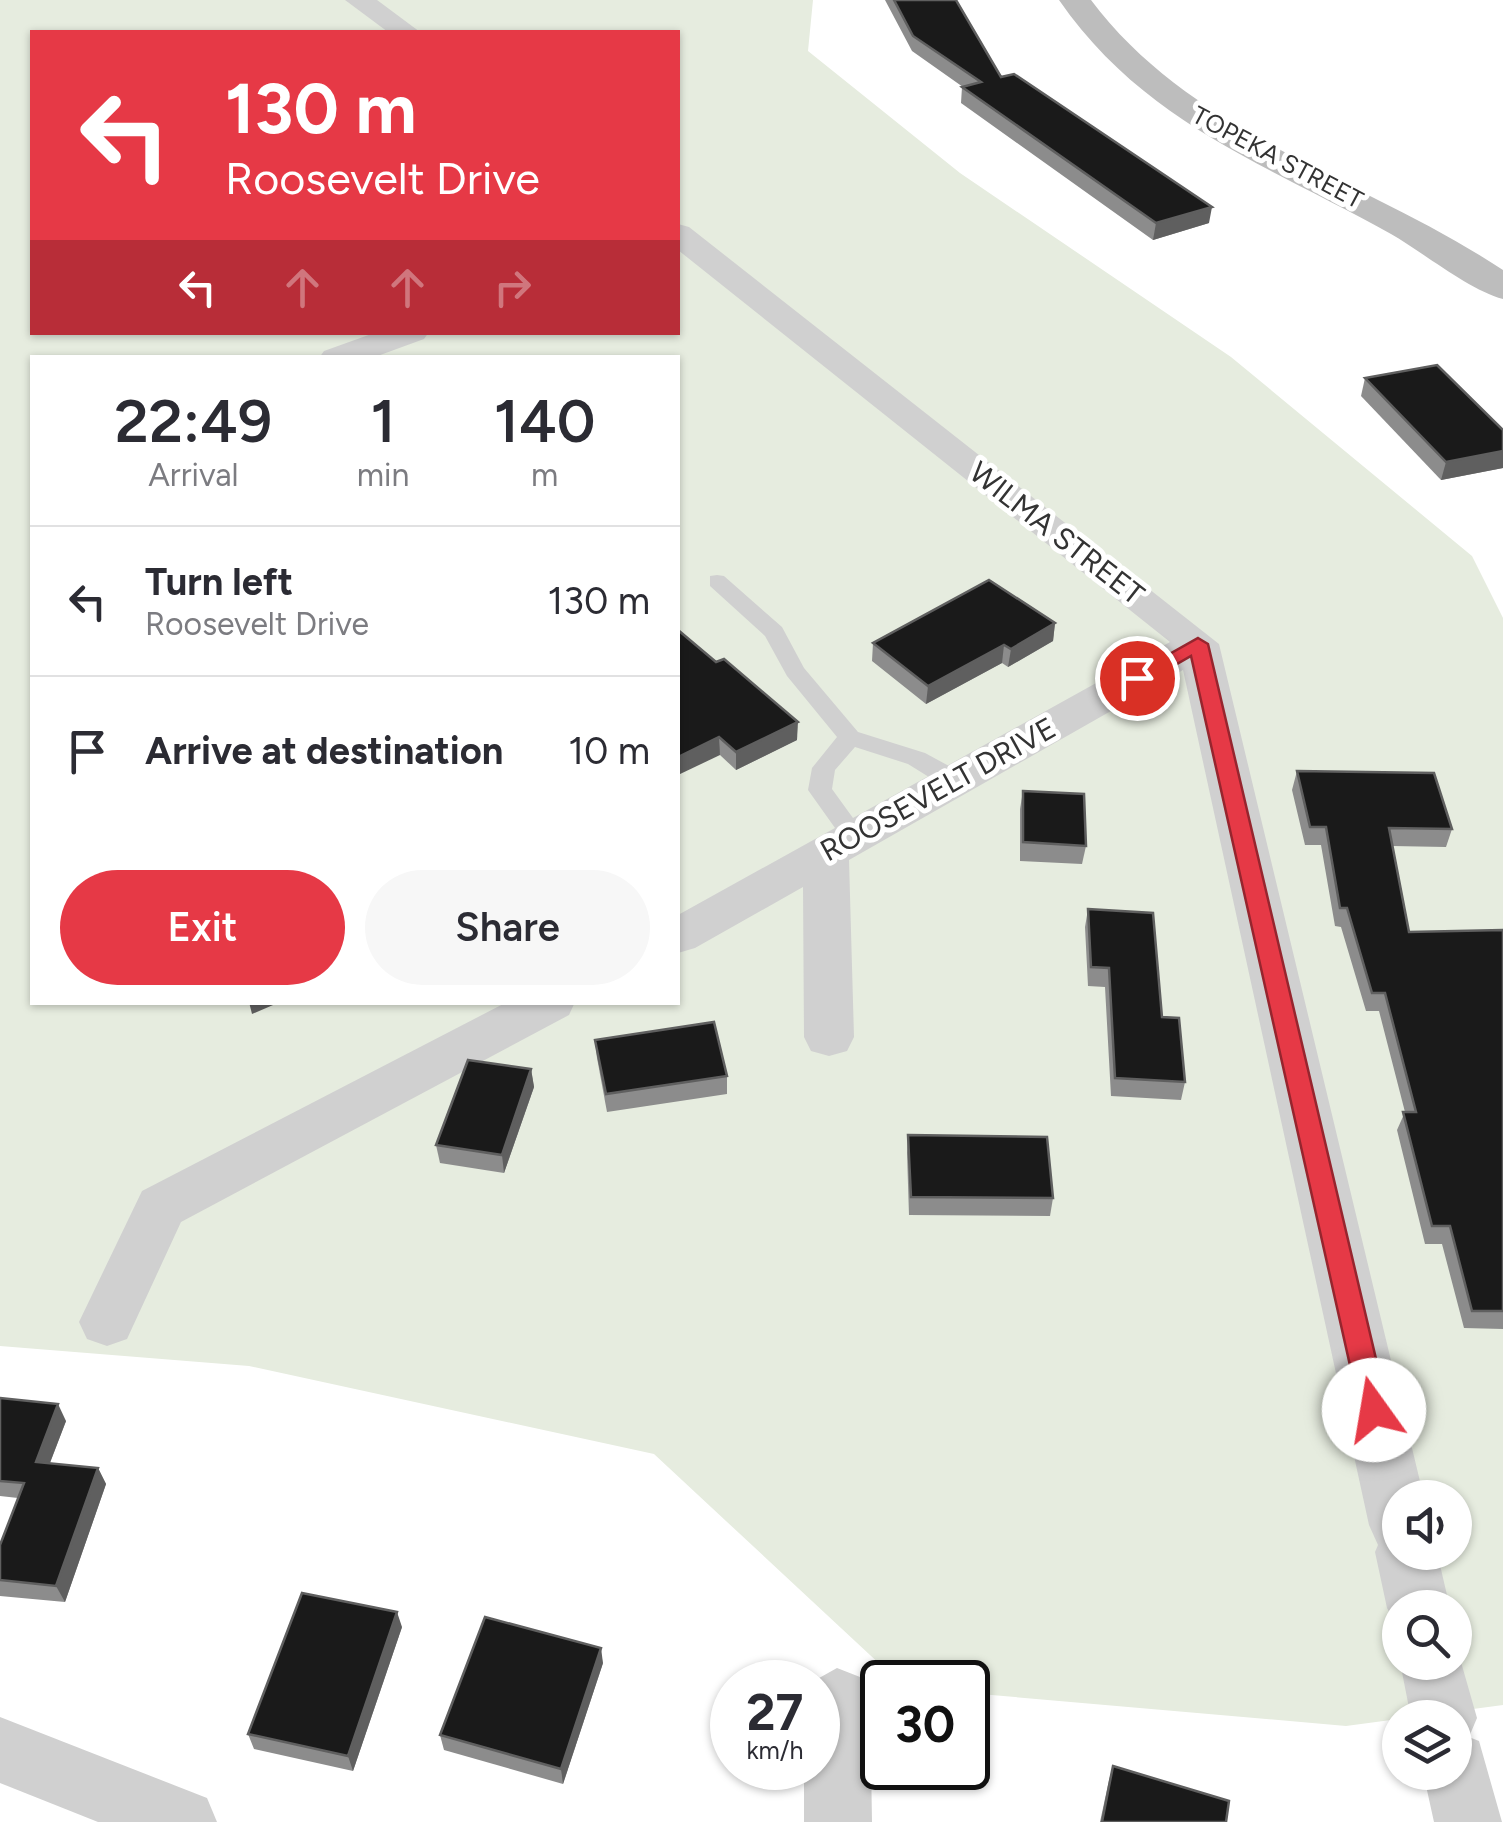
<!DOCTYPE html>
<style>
:root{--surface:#fff;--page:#f7f7f7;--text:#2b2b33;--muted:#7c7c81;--line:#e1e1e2;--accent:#e63946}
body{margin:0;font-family:Figtree,sans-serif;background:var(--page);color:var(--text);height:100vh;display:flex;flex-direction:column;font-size:38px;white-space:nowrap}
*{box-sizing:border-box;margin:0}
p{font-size:32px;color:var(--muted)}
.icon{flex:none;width:55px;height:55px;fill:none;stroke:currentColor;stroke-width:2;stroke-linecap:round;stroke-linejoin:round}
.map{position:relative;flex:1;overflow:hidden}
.side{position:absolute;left:30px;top:355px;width:650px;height:650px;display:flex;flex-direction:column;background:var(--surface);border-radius:0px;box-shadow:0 2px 8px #0004}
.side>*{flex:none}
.guide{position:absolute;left:30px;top:30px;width:650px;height:305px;border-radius:0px;box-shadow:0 2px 8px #0004;background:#e63946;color:#fff;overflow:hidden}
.controls{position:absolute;left:1382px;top:1480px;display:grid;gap:20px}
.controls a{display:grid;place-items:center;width:90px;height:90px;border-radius:50%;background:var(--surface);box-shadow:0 2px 8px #0004;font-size:50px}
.speed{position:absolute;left:710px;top:1660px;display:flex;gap:20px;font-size:50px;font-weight:700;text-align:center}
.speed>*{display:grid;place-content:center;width:130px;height:130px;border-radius:50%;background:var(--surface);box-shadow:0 2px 8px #0004;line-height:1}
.speed small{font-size:25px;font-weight:400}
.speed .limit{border:5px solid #111;border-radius:15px;background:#fff;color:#111}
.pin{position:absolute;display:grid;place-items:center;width:85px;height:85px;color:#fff;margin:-42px;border:5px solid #fff;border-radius:50%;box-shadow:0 2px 10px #0007}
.me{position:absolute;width:110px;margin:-55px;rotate:347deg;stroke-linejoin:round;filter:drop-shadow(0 0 8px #0008)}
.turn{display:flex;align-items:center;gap:35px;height:210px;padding:0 30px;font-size:45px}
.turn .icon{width:130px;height:130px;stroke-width:2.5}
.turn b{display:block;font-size:70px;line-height:85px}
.lanes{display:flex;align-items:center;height:95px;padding:0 30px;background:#0003;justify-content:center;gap:50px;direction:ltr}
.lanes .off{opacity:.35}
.eta{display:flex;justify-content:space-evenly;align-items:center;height:170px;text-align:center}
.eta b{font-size:60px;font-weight:600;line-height:70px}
.action{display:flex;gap:20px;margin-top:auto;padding:20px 30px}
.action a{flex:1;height:115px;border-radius:60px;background:var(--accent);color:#fff;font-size:40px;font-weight:600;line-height:115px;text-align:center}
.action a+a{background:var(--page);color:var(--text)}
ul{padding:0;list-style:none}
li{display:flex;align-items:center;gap:30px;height:150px;padding:0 30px;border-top:2px solid var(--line)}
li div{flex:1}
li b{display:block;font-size:38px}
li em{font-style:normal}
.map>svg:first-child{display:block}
.green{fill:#e6ecdf;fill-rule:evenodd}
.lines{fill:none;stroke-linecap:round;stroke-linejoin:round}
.lane{fill:#d0d0d0;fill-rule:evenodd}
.street{fill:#d0d0d0;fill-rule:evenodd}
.secondary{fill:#bdbdbd;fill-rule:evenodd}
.wall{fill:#8c8c8c}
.shaded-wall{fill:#5f5f5f}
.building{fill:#1a1a1a;stroke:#5f5f5f;stroke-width:2.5}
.route{fill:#e63946;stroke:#96252e;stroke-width:2.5}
.labels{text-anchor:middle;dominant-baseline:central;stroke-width:10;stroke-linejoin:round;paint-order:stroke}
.far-street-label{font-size:25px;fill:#333;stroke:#fff}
.street-label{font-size:30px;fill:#333;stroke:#fff}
</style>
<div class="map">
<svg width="1503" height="1822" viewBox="0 0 1503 1822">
<rect width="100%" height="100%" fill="#fff"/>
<path class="green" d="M0 0H813L808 51 960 173 1231 357 1472 556 1503 618V1705L1346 1726 968 1693V1682H899L654 1454 249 1366 0 1346ZM32 32H678V332H32ZM32 358H678V1002H32ZM1400 1498H1455V1552H1400ZM1400 1608H1455V1662H1400Z"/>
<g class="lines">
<path class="lane" d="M717 575 724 576 782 627 804 668 858 732 925 753 949 766 965 781 961 787H945L908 764 855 747 835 770 832 789 866 836 854 844 845 842 808 790 812 768 837 737 787 676 765 636 710 586V576Z"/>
<g class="street">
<path d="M345 0H377L420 32H388Z"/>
<path d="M678 224 689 227 1219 644 1424 1498H1400V1552H1437L1450 1608H1400V1631L1387 1608 1375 1552 1378 1545 1369 1525 1183 670 849 860 854 1037 847 1051 829 1056 811 1051 804 1037 803 887 695 948 678 953V915L1170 642 678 250Z"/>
<path d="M377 332H429L424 339 372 358H319L324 351Z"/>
<path d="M507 1002H575L569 1015 181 1222 127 1339 107 1346 87 1339 79 1322 142 1191Z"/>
<path d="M1455 1641 1477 1718 1469 1737 1479 1741 1502 1822H1434L1423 1772H1455V1718H1411L1400 1662H1455Z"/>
<path d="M837 1668 860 1677 870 1700 872 1822H804V1768H818V1682H812Z"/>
<path d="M0 1717 207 1798 217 1822H98L0 1783Z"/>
</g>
<path class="secondary" d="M1059 0H1091C1192 135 1367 180 1503 270V299C1469 290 1424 253 1391 234 1266 164 1144 123 1059 0Z"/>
</g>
<g class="wall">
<path d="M885 0H956L1001 77 1209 223 1153 240 961 103 962 87H963L912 51Z"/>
<path d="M1365 378 1503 430V468L1441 480 1361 396Z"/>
<path d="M1055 623 1053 641 1008 667 1002 663 926 704 872 661 873 643Z"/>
<path d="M678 630 797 740 736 770 720 755Z"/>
<path d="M1297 771 1452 829 1446 847 1392 846 1409 932 1503 930V1329L1464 1328 1442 1244H1425L1397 1130 1405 1112 1379 1011H1366L1341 927 1335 926 1321 845H1305L1292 790Z"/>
<path d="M1023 791 1086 846 1082 864 1020 861V809Z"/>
<path d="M1088 909 1162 1017 1185 1082 1181 1100 1111 1096 1105 987 1088 986 1085 927Z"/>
<path d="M595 1040 727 1076V1094L607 1112 597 1058Z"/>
<path d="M531 1069 534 1087 504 1173 440 1163 436 1145Z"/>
<path d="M908 1135 1053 1198 1050 1216 909 1215 907 1153Z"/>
<path d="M0 1398 66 1421 50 1463 98 1468 106 1484 65 1602 0 1596V1545L18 1498 0 1496Z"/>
<path d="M402 1627 353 1771 254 1749 248 1734Z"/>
<path d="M603 1663 563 1784 444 1750 440 1735Z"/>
<path d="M1113 1766 1226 1822H1100L1109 1780Z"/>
</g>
<g class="shaded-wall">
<path d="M1212 207 1209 223 1153 240 1156 223Z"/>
<path d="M1503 451V468L1441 480 1446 462Z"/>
<path d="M1055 623 1053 641 1008 667 1011 649Z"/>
<path d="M1004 645 1002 663 926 704 928 686Z"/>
<path d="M798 722 797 740 736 770V752Z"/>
<path d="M719 737 720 755 678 775V757Z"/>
<path d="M249 1002H280L252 1014Z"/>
<path d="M531 1069 534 1087 504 1173 502 1155Z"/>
<path d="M58 1404 66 1421 44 1478 36 1462Z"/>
<path d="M98 1468 106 1484 65 1602 56 1586Z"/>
<path d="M397 1612 402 1627 353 1771 348 1756Z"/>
<path d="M601 1648 603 1663 563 1784 561 1769Z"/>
</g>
<g class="building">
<path d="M894 0H956L1001 77 1014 74 1212 207 1156 223 962 87 981 82 913 36Z"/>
<path d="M1437 365 1503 430V451L1446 462 1365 378Z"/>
<path d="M989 580 1055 623 1011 649 1004 645 928 686 873 643Z"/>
<path d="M678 630 716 662 724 659 798 722 736 752 719 737 678 757Z"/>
<path d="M1297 771 1434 773 1452 829 1389 828 1409 932 1503 930V1311H1472L1450 1226H1432L1403 1112H1416L1385 993H1372L1347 908H1340L1326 827H1310Z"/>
<path d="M1023 791 1084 794 1086 846 1023 842Z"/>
<path d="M1088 909 1153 913 1162 1017 1179 1018 1185 1082 1115 1078 1109 968 1091 967Z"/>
<path d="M714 1022 727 1076 606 1094 595 1040Z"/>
<path d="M468 1060 531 1069 502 1155 436 1145Z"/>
<path d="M908 1135 1047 1137 1053 1198 911 1197Z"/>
<path d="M0 1398 58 1404 36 1462 98 1468 56 1586 0 1580V1545L24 1483 0 1481Z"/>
<path d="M302 1593 397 1612 348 1756 248 1734Z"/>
<path d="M485 1617 601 1648 561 1769 440 1735Z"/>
<path d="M1113 1766 1229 1801 1226 1822H1102Z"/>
</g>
<path class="route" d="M1198 638 1208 644 1388 1410 1384 1419 1374 1422 1364 1419 1360 1410 1191 656 1144 683H1130L1127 678Z"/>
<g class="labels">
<g class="far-street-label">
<text transform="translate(1278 157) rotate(28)">TOPEKA STREET</text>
</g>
<g class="street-label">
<text transform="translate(1057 533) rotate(38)">WILMA STREET</text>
<text transform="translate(938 789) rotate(-29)">ROOSEVELT DRIVE</text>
</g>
</g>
</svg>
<div class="controls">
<a><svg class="icon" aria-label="sound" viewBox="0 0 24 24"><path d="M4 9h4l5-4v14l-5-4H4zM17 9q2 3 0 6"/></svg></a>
<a><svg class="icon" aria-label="search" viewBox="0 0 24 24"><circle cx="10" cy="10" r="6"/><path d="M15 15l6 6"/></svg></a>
<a><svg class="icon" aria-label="layers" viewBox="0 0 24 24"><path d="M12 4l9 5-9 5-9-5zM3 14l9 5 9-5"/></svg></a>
</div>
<div class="speed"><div>27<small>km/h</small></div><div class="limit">30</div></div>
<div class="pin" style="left:1137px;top:678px;background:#d93025"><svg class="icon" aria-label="arrive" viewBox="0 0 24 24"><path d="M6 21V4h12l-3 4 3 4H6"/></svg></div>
<svg class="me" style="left:1374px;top:1410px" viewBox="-20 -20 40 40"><circle r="19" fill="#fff"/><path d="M0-13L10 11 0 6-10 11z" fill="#e63946"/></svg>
<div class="guide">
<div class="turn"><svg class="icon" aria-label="left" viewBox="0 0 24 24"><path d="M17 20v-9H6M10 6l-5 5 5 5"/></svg><div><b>130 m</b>Roosevelt Drive</div></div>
<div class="lanes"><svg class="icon" aria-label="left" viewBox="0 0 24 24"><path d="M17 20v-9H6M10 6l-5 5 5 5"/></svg><svg class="icon off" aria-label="ahead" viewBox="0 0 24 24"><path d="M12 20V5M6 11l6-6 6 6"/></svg><svg class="icon off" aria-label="ahead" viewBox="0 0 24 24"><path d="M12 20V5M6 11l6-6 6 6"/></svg><svg class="icon off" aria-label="right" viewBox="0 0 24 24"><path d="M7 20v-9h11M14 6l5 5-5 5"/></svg></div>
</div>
<section class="side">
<div class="eta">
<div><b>22:49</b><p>Arrival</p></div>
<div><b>1</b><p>min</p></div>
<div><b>140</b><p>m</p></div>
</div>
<ul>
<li><svg class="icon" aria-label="left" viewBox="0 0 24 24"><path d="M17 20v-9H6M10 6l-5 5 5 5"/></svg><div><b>Turn left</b><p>Roosevelt Drive</p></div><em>130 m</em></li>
<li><svg class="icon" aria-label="arrive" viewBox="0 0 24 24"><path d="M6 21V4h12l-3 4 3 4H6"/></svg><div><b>Arrive at destination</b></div><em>10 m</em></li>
</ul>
<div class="action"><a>Exit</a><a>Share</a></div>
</section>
</div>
